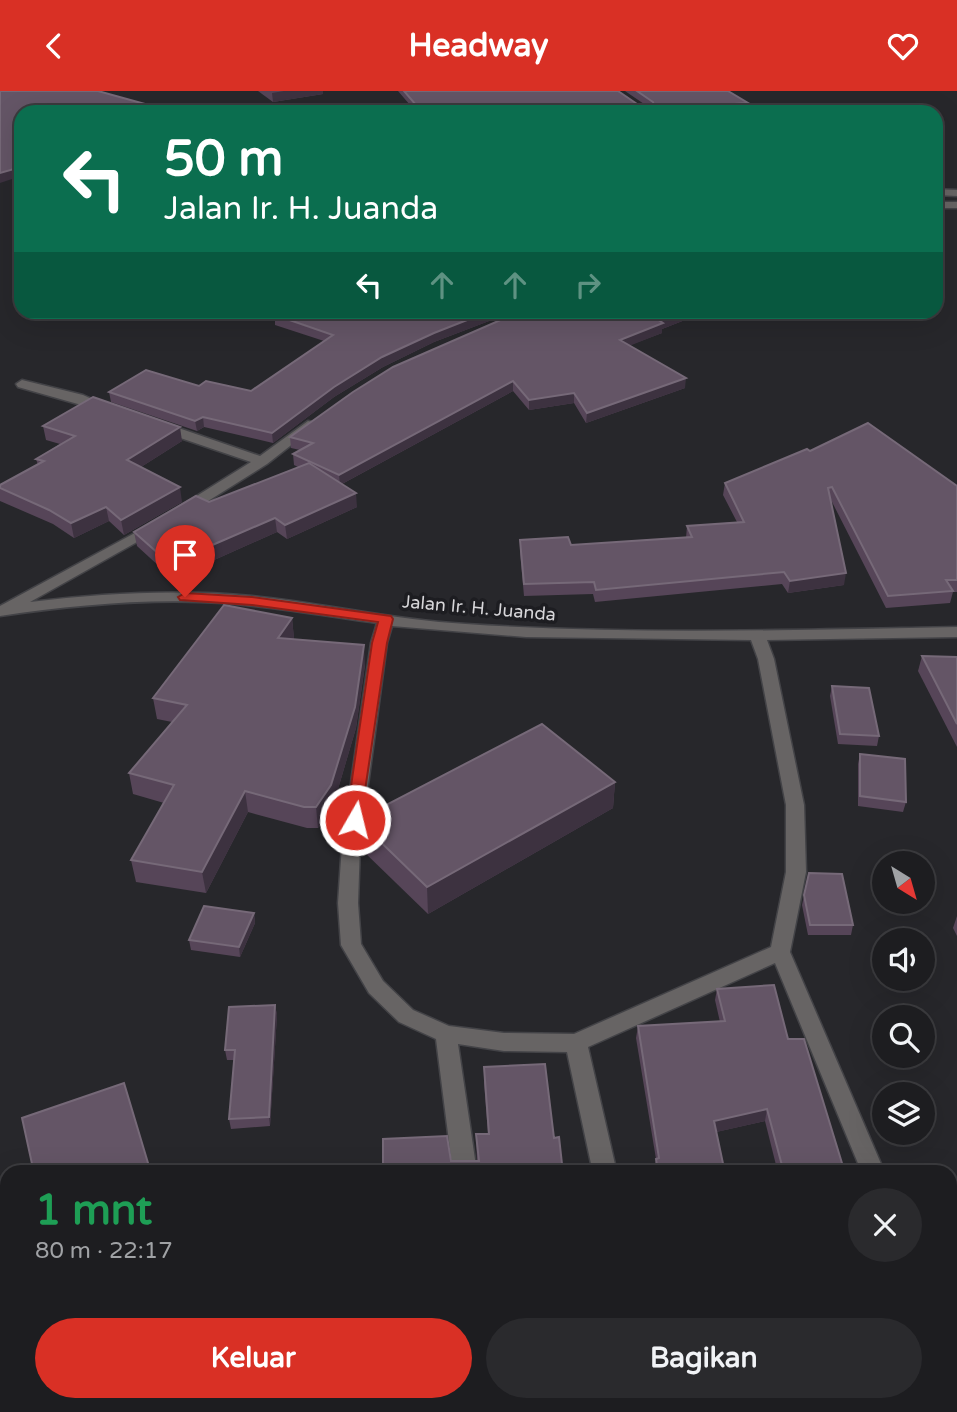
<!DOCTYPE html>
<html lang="id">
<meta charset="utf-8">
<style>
:root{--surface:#1d1d20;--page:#2a2a2d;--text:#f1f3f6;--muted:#a0a2a5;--line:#3b3b3e;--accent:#d93025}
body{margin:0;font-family:"Varela Round",sans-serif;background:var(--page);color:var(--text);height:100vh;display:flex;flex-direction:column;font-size:26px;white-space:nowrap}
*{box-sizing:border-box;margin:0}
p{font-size:23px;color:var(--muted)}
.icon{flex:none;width:38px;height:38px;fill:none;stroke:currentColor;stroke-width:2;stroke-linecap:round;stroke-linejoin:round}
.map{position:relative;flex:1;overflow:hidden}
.side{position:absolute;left:0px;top:1074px;width:957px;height:247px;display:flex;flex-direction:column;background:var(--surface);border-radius:21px 21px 0 0;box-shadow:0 7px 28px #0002,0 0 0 2px var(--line)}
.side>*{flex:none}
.hud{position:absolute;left:14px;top:14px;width:929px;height:214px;border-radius:21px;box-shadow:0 7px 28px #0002,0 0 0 2px var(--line);background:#0b6e4f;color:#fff;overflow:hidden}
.needle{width:46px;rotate:143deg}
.buttons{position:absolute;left:872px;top:760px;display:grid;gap:14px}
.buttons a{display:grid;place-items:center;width:63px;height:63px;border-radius:50%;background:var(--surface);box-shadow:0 7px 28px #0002,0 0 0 2px var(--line);font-size:35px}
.pin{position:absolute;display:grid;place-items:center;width:60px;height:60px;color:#fff;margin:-72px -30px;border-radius:50% 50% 50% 0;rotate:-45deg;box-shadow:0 0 7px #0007}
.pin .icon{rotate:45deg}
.me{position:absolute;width:77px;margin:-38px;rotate:8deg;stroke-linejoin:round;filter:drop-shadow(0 0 5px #0008)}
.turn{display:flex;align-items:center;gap:24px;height:147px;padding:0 35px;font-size:32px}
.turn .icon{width:91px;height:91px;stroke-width:2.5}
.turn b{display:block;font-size:49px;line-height:60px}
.lanes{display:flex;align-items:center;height:66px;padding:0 35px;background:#0003;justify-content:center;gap:35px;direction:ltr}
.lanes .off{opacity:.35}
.round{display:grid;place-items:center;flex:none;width:74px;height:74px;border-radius:37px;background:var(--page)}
.overview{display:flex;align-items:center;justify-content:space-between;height:119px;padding:0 35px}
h1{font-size:42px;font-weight:700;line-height:52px;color:#1e9e55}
.cta{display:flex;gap:14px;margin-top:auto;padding:14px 35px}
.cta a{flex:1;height:80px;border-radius:42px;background:var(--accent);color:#fff;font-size:28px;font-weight:700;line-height:80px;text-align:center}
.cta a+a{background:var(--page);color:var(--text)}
header{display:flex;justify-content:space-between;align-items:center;height:91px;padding:0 35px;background:var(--accent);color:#fff;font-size:32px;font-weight:700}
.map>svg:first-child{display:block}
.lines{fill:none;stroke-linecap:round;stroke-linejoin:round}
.minor-casing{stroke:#434347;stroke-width:3}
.minor{fill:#676464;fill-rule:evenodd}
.wall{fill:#564558}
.shaded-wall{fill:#3d3240}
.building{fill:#645566;stroke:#766978;stroke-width:2}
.route{fill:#d93025;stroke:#8d1f18;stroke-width:2}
.labels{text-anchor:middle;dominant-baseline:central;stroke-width:7;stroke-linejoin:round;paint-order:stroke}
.street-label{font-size:18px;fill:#d7d6d9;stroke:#1d1d21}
</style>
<header><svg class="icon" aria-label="back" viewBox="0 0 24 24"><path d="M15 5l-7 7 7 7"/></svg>Headway<svg class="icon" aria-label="heart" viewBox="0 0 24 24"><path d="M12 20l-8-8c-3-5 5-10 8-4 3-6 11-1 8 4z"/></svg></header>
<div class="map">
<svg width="957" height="1321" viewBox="0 0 957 1321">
<rect width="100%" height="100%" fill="#27272b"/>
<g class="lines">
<g class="minor-casing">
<g id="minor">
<path d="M936 98 957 99V105L936 104Z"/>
<rect x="936" y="111" width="21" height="6"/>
<path d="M22 289 83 304 112 317 106 321 18 296 16 293Z"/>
<path d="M308 330 313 331V337L267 373 189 422H179V416L251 371 154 338V332H164L260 365Z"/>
<path d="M157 430 162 431 164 434 162 437 30 511C104 502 178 498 252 505 324 512 394 529 466 533 629 544 793 539 957 536V546L767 549 774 568 804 714 806 781 790 861 885 1082H862L775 872 588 956 617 1082H593L567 961 504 960 458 953 477 1082H453L436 948 399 931 369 902 341 854 338 812 342 754 371 552 377 532C326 525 275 516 223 512 149 507 74 514 0 525V515ZM392 535 526 546 751 549 758 568 786 714V781L771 856 574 943 504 942 449 935 413 919 383 890 361 853 358 812 360 754 387 552Z"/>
<path d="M950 1248 957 1250V1289L950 1286Z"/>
<path d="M642 1314H668L670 1321H644Z"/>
</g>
</g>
<use href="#minor" class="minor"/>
</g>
<g class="wall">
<path d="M258 0H323V3L273 11Z"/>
<path d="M398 0H618L640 15H647L625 0H728L747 19 741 20 742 21H416Z"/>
<path d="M282 220H515L434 251 383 276 334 306 273 352 204 336 197 340 111 311 109 301 199 295 251 300 324 250 275 234V224Z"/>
<path d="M521 220H691L686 223 685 229 662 238V242L630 254 685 297 586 332 574 312 529 319 513 300 342 393 357 416 287 448 277 441 212 470 202 462 161 477 137 455 134 441 298 376 294 374 293 363 300 359 291 357 290 346Z"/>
<path d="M43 335 182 350 141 376 182 411 124 444 109 430 74 447 53 433 0 410V394L38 374 36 368 60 353 46 349Z"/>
<path d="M810 360 957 395V501H953L950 512 886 517 831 409 844 494 788 502 782 493 595 511 593 503 524 505 520 461V449L571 454 686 447 687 435 737 431 723 404 725 392Z"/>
<path d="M292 527 294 548 365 574 356 637 333 715 318 737H307L248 721 206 802 136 791 131 769 164 712 133 703 129 682 172 631 157 628 153 607Z"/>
<path d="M922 565 957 566V656L918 580Z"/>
<path d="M832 595 879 645 877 655 838 653 830 605Z"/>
<path d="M860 663 906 711 903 721 858 715V673Z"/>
<path d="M615 691 613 717 428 823 362 759 361 732Z"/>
<path d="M809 782 853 834 851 844H808L802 814Z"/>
<path d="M254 822 255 832 240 866 191 859 189 849Z"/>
<path d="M957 825V845L953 837Z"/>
<path d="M717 898 788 948 845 1082H778L765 1030 716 1041 725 1082H654L656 1068 636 947 638 935 720 931 715 909Z"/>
<path d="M275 914 277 924 270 1035 231 1038 229 1028 234 969H227L225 959Z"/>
<path d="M484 976 554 1047 563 1082 451 1070H477L476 1043H488L484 991Z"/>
<path d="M705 1314H782L784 1321H706Z"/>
<path d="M847 1314H927L929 1321H849Z"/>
</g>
<g class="shaded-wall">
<path d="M284 0H323V3L273 11 272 2Z"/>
<path d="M748 12 747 19 732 21 733 13Z"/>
<path d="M21 76V85L0 92V82Z"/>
<path d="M490 220H515L434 251 383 276 334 306 273 352 272 342 334 296 382 266 434 242Z"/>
<path d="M680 220H691L686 223 685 229 662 238V242L619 259 620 249Z"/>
<path d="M686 287 685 297 586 332 587 322Z"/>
<path d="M513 290V300L340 394 339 384Z"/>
<path d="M574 302V312L529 319V309Z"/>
<path d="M203 326 204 336 197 340 195 330Z"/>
<path d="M180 336 182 350 130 383 127 369Z"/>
<path d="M180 396 182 411 124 444 121 429Z"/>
<path d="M356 402 357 416 287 448 285 434Z"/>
<path d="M106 416 109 430 74 447 71 432Z"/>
<path d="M275 427 277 441 212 470 210 455Z"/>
<path d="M200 448 202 462 161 477 159 463Z"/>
<path d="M846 482 844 494 788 502 790 490Z"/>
<path d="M292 527 294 547 281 568 278 547Z"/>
<path d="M364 554 365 574 356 637 333 715 318 737 316 716Z"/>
<path d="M615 691 613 717 428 823 427 796Z"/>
<path d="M245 700 248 721 206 802 202 781Z"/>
<path d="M254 822 255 832 240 866 239 856Z"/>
<path d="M275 914 277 924 270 1035 269 1026Z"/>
<path d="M767 1018 765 1030 712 1042 714 1030Z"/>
</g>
<g class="building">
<path d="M0 0H98L174 21H21V76L0 82Z"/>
<path d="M404 0H618L640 15H654L653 11 637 0H728L748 12 733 13 742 21H422Z"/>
<path d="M282 220H490L434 242 382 266 334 296 272 342 203 326 195 330 109 301 146 279 199 295 206 290 251 300 333 244 275 224Z"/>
<path d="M521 220H683L660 230 663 232 620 249 686 287 587 322 574 302 529 309 513 290 339 384 293 363 313 352 290 346 353 301 393 276Z"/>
<path d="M93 306 180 336 127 369 180 396 121 429 106 416 71 432 49 419 0 397V394L44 370 36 368 75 345 43 335Z"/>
<path d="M868 332 957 395V489H946L953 500 888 505 832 396 828 397 846 482 790 490 784 481 596 499 594 491 524 493 520 449 568 446 571 454 692 446 687 435 744 431 725 392 807 358 810 360Z"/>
<path d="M309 372 356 402 285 434 275 427 210 455 200 448 159 463 134 441 196 405 209 411Z"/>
<path d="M224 514 292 527 278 547 364 554 355 616 331 694 316 716H304L245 700 202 781 131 769 174 694 129 682 187 614 153 607Z"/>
<path d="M922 565 957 566V633Z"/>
<path d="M832 595 869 597 879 645 840 643Z"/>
<path d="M542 633 615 691 427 796 361 732V727Z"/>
<path d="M860 663 905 668 906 711 860 705Z"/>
<path d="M809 782 842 783 853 834H810L804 804Z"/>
<path d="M204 815 254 822 239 856 189 849Z"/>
<path d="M774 894 788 948H804L845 1082H784L767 1018 714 1030 725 1082H658L656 1068 659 1067 638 935 725 930 717 898Z"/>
<path d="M275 914 269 1026 229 1028 235 959H225L229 916Z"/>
<path d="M545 973 554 1047 559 1046 563 1082H383V1048L447 1045 451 1070H479L476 1043H489L484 976Z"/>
<path d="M124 992 151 1082H34L22 1027Z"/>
<path d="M433 1314H605L606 1321H433Z"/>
<path d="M709 1314H782L784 1321H710Z"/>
<path d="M853 1314H927L929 1321H855Z"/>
</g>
<path class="route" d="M185 502 252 506 391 525 393 528 387 552 360 733 355 735 346 729 372 552 378 531 252 514 180 509 178 506Z"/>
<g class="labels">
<g class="street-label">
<text transform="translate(479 517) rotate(5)">Jalan Ir. H. Juanda</text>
</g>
</g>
</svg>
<div class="buttons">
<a><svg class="needle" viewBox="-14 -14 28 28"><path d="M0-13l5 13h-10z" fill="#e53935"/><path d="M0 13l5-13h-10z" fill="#a0a2a5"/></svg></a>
<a><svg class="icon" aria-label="sound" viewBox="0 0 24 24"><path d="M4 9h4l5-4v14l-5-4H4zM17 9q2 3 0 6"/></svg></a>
<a><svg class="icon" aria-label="search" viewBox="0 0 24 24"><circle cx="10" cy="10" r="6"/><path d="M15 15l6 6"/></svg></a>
<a><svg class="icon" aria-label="layers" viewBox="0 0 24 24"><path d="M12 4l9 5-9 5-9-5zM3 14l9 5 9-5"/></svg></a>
</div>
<div class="pin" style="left:185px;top:506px;background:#d93025"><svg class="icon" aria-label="arrive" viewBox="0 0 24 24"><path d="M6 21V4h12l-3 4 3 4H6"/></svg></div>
<svg class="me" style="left:355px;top:729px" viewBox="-20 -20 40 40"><circle r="17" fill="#d93025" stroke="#fff" stroke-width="3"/><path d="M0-11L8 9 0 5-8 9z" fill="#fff"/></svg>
<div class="hud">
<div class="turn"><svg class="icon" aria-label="left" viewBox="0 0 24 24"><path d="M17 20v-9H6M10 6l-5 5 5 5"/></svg><div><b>50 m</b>Jalan Ir. H. Juanda</div></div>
<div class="lanes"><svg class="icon" aria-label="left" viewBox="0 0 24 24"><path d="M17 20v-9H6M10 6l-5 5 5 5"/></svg><svg class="icon off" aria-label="ahead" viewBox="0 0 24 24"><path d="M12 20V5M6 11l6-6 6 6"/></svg><svg class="icon off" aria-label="ahead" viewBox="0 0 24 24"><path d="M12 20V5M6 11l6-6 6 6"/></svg><svg class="icon off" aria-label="right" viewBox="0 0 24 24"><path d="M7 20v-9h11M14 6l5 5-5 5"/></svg></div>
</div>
<section class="side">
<div class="overview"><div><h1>1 mnt</h1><p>80 m · 22:17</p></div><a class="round"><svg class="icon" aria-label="close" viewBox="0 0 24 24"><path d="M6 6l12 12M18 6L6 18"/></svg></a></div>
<div class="cta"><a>Keluar</a><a>Bagikan</a></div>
</section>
</div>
